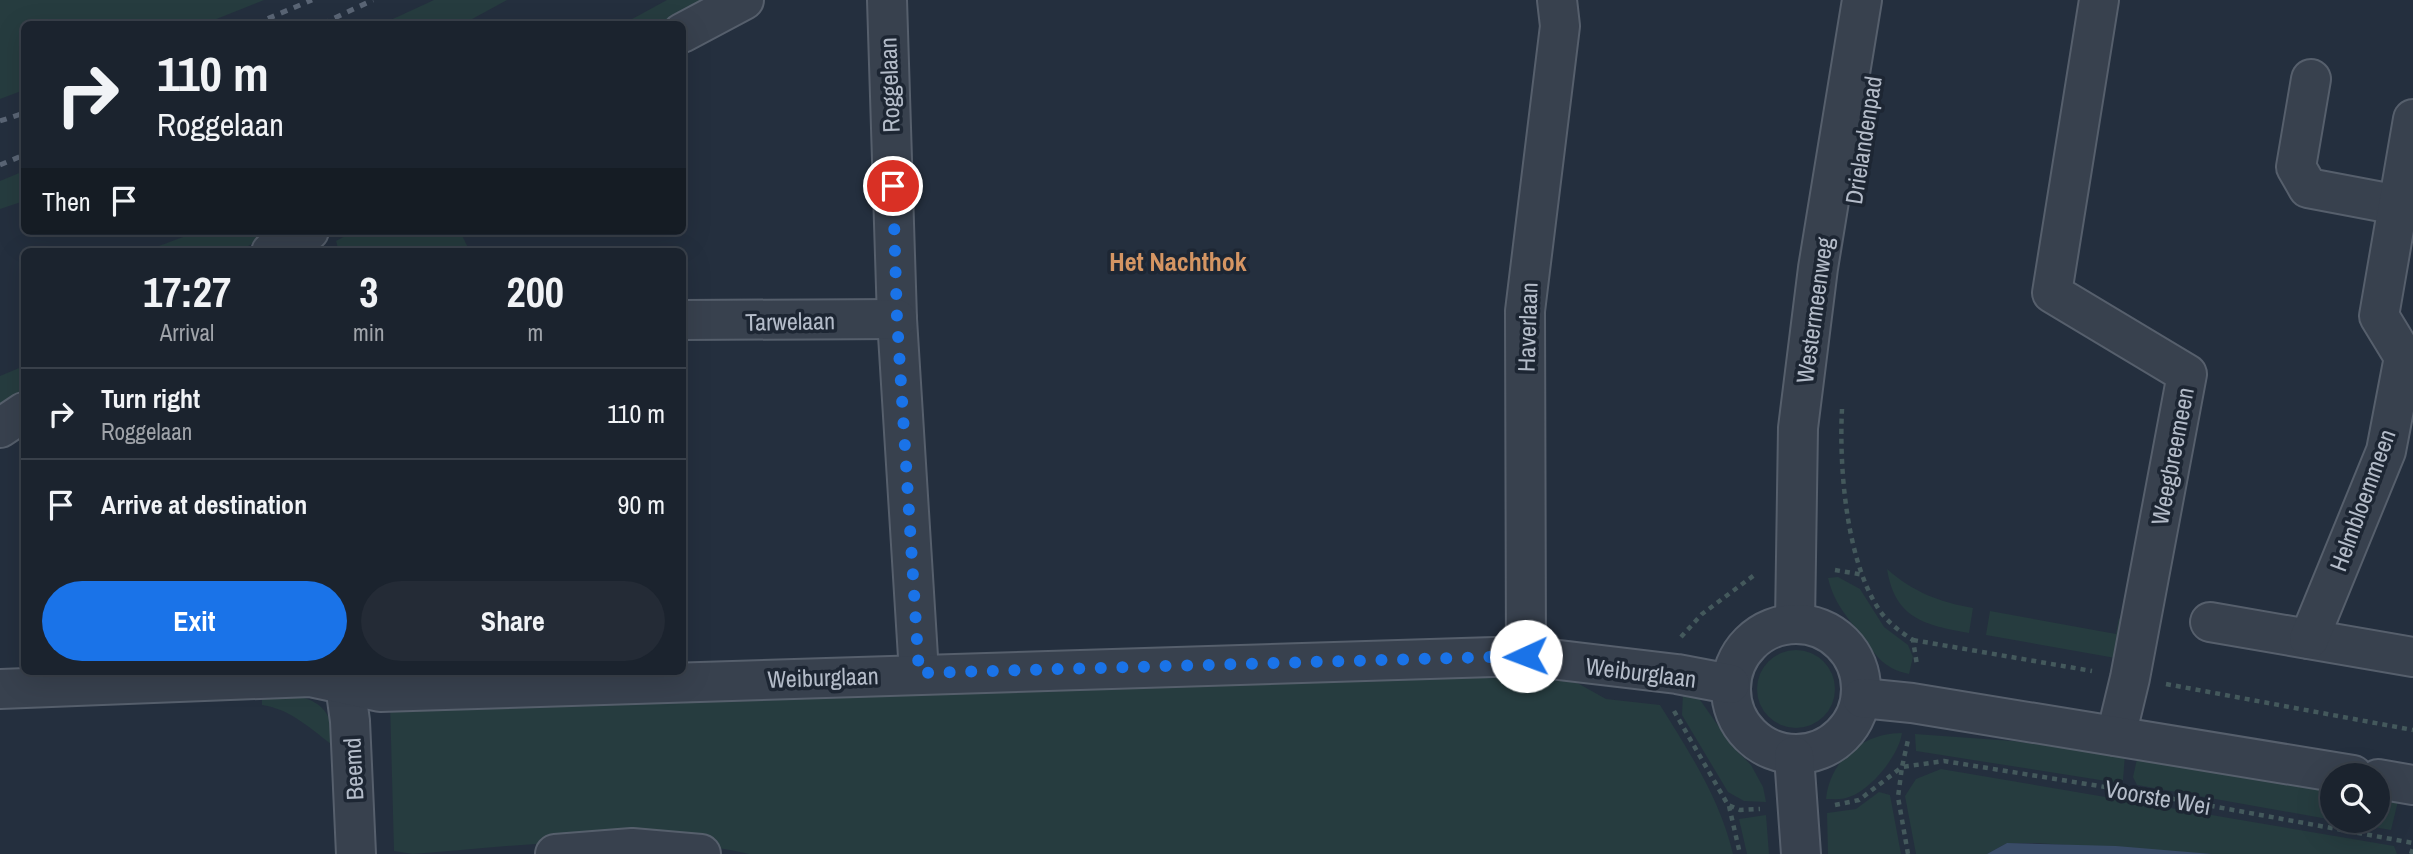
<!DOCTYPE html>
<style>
:root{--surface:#1b232e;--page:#242b36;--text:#f1f3f6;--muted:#a0a4aa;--line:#39404a;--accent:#1a73e8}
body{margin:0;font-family:"Archivo Narrow",sans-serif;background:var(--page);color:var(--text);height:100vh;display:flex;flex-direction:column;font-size:26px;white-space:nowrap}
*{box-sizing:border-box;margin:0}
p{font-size:23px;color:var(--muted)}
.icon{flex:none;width:38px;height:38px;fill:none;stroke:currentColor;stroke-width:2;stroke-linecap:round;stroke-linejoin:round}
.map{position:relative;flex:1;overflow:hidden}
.side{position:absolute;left:21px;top:248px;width:665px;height:427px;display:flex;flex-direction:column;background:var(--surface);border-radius:10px;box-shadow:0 7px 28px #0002,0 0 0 2px var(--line)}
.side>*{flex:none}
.top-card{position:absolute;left:21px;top:21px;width:665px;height:214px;border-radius:10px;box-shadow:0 7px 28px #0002,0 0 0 2px var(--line);background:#1b232e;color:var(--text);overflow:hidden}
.fabs{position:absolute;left:2320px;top:763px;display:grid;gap:14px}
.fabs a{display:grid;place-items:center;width:70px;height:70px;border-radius:50%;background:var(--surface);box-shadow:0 7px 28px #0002,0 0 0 2px var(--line);font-size:35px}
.pin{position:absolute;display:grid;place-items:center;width:60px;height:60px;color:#fff;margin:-30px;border:4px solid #fff;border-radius:50%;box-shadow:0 2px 7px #0007}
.me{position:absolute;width:77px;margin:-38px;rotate:268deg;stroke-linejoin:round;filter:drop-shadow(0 0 5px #0008)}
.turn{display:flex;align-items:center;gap:24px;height:147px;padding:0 21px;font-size:32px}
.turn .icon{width:91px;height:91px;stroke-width:2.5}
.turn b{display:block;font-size:49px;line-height:60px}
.then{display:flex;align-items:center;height:66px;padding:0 21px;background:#0003;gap:14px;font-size:26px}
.eta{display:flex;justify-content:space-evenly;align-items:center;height:119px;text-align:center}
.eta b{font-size:42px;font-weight:700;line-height:49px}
.primary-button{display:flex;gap:14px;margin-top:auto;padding:14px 21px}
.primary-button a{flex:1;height:80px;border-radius:42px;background:var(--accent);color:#fff;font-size:28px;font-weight:700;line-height:80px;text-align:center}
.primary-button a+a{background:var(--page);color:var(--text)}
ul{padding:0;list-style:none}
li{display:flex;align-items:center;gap:21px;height:91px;padding:0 21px;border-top:2px solid var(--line)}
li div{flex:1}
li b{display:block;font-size:26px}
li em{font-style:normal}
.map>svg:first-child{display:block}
.green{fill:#263c3f}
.water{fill:#394c67}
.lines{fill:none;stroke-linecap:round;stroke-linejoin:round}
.minor-casing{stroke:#565f6c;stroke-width:42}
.path{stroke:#44595c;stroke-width:4.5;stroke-dasharray:5 5;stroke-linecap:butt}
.minor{stroke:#38414e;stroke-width:38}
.rail{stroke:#5a6575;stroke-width:5;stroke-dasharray:7 7;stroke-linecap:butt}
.route{stroke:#1a73e8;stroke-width:12;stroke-dasharray:0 21.6}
.labels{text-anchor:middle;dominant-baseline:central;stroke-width:7;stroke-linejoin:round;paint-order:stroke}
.street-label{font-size:24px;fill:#b4bcc9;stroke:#1d2633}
.neighbourhood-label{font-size:26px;font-weight:bold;fill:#d59563;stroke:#1d2633}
</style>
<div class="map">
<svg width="2413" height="854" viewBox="0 0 2413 854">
<rect width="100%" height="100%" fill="#242f3e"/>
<g class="green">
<path d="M0 0H264L204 24H24V90L0 99Z"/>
<path d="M434 0H507L463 24H382Z"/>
<path d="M667 0H710L664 24H623Z"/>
<path d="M24 171V201L0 209V181Z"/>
<path d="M199 231H273L238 252H143Z"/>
<path d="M354 231H460L470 252H349L338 248 336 241Z"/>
<path d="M24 366V391L0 406V376Z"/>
<path d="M1887 569C1913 592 1939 602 1973 608L1969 633C1925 625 1895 619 1887 569Z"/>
<path d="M1838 577 1860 589 1884 627 1908 645 1913 657 1909 674C1882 668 1876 655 1860 634 1846 615 1834 603 1828 578Z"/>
<path d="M1990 611 2116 634 2119 618 2123 622 2121 659 1986 635Z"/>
<circle cx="1796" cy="689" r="39"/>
<path d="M1563 675 1606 699 1660 705C1690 753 1720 799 1733 854H749C638 828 524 846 413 854L394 851 390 702 1135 677Z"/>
<path d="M1683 693 1698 697 1733 747 1751 765 1763 787 1766 802 1744 801 1728 792 1682 715Z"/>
<path d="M262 694C305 694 334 698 335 747 312 730 291 709 262 705Z"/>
<path d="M1902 733C1899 755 1871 790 1849 797 1843 800 1834 799 1826 799 1830 759 1864 733 1902 733Z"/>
<path d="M1915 734 2013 741 2125 755 2123 780 2119 783 1916 751Z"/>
<path d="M2137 759 2333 790V820L2137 785 2133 777Z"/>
<path d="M1941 769 2394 846 2397 854H2212L2036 843H2007L1987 854H1916L1905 796 1916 779Z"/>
<path d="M1879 792 1890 795 1901 854H1828L1827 813 1856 809Z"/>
<path d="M2378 798 2398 801 2391 830 2338 821H2378Z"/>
<path d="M1766 815 1769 854H1747L1739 819Z"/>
</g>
<path class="water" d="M2007 843 2116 846 2212 854H1987Z"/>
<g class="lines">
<g class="minor-casing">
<g id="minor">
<path d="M887 0 897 319 919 673"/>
<path d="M2099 0 2052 293 2187 374 2130 678 2116 736"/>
<path d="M682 33 744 0"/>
<path d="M2311 79 2296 167 2308 188 2398 205"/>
<path d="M271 252 309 231"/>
<path d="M682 320 897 319"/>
<path d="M0 428 24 412"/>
<path d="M1795 622 1798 428 1818 268 1862 0"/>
<path d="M2210 622 2413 657"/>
<circle cx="1796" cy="689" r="65"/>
<path d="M2309 639 2386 451 2404 357 2379 316 2413 119"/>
<path d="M1526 656 1525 311 1560 26 1557 0"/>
<path d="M345 685 350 721 356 854"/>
<path d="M0 689 310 677 380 692 1526 656 1677 674 1730 684"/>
<path d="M1862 698 1912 703 2353 775"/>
<path d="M1794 756 1801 854"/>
<path d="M2378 779 2413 785"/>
<path d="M555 854 632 848 701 854"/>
</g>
</g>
<g class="path">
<path d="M1842 409C1839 467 1846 558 1878 608 1887 622 1899 631 1913 640L1917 665"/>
<path d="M1835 570 1864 575"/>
<path d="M1681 637 1702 614 1757 573"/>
<path d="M1913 640 2092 671"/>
<path d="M2166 684 2413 730"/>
<path d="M1674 711 1728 805 1740 810 1760 809"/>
<path d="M1835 805 1859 800 1902 767 1908 740"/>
<path d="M1729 806 1740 854"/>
<path d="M1908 854 1898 797 1902 767 1944 761 2130 791 2413 843"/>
<path d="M2411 854 2413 848"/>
</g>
<use href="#minor" class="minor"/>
<g class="rail">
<path d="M255 24 312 0"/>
<path d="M322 24 373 0"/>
<path d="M0 121 24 113"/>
<path d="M0 165 24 155"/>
</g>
</g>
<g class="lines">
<path class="route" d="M893 186 897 319 919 673 1526 656"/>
</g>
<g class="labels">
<g class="street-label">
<text transform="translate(889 85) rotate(-92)">Roggelaan</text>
<text transform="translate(1863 140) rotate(-81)">Drielandenpad</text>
<text transform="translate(1814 310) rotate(-82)">Westermeenweg</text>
<text transform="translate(790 321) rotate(-1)">Tarwelaan</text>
<text transform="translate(1527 327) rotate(-88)">Haverlaan</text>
<text transform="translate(2172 456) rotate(-79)">Weegbreemeen</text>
<text transform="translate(2362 500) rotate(-70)">Helmbloemmeen</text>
<text transform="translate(1641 672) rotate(7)">Weiburglaan</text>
<text transform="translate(823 677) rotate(-2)">Weiburglaan</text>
<text transform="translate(353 769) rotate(-93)">Beemd</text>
<text transform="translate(2158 797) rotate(10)">Voorste Wei</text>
</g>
<g class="neighbourhood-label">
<text x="1178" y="261">Het Nachthok</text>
</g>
</g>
</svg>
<div class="fabs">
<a><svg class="icon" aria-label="search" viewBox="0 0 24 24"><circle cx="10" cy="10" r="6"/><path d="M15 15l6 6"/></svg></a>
</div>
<div class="pin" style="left:893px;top:186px;background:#d93025"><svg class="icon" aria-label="arrive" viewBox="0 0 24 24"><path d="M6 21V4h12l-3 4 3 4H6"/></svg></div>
<svg class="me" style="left:1526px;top:656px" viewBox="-20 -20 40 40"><circle r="19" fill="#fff"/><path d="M0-13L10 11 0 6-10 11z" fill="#1a73e8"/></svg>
<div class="top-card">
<div class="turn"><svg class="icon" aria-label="right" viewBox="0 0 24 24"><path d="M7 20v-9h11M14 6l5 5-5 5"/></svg><div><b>110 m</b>Roggelaan</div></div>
<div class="then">Then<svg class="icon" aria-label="arrive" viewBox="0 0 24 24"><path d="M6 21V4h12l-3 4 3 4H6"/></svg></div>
</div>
<section class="side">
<div class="eta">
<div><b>17:27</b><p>Arrival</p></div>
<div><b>3</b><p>min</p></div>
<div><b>200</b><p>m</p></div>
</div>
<ul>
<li><svg class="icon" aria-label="right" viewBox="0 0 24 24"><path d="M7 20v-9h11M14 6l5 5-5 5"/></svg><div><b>Turn right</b><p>Roggelaan</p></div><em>110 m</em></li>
<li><svg class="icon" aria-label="arrive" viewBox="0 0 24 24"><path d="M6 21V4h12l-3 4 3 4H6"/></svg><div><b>Arrive at destination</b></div><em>90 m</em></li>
</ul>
<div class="primary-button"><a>Exit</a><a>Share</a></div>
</section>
</div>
